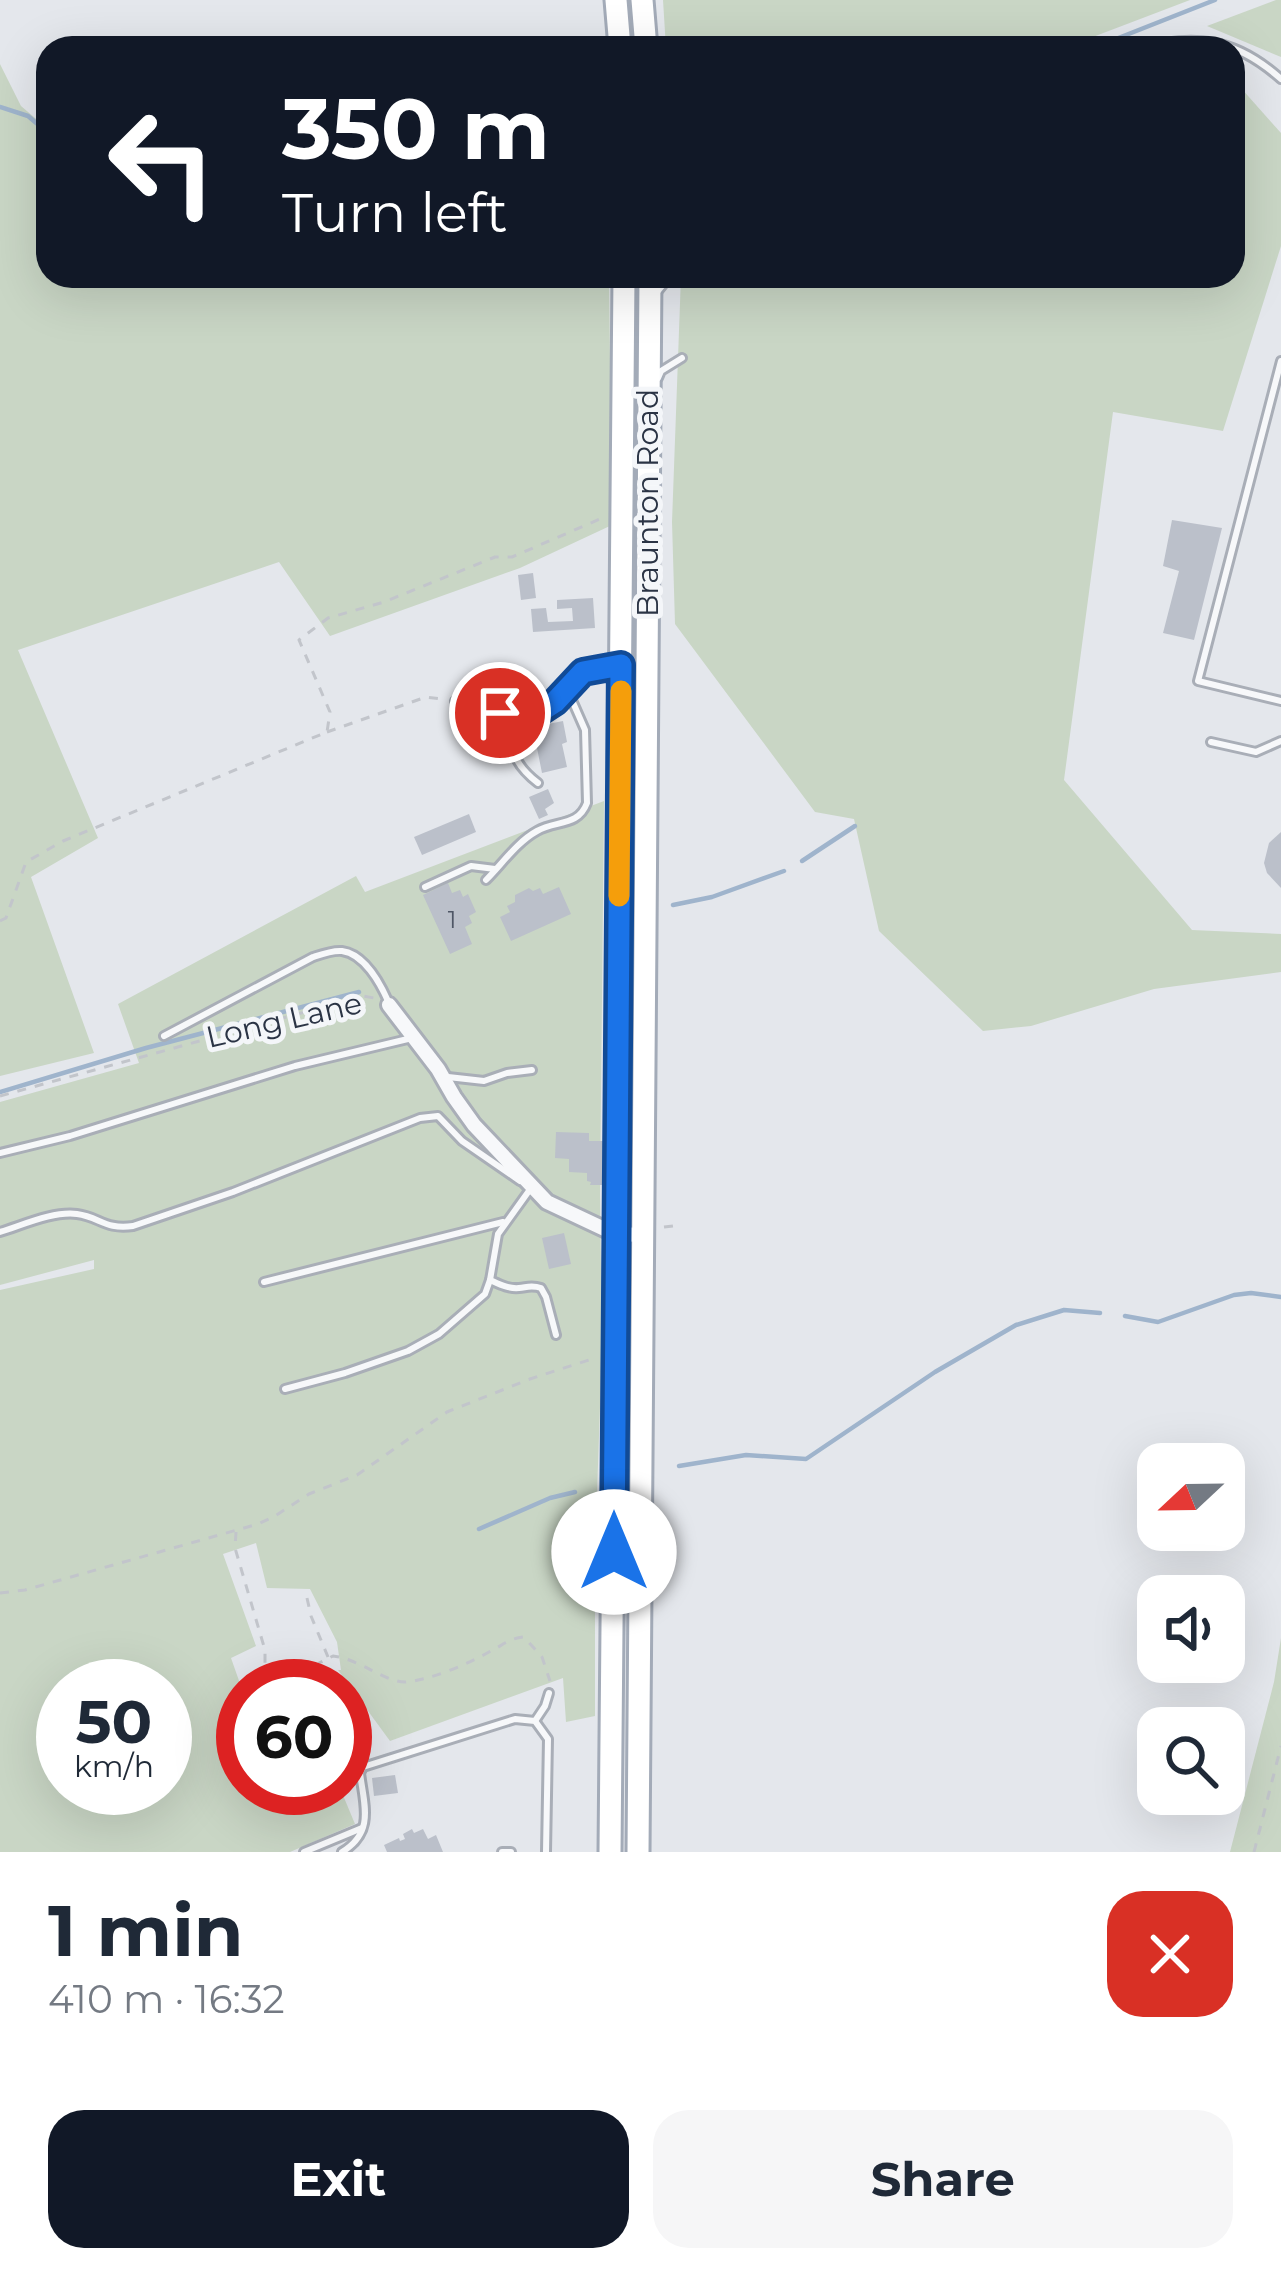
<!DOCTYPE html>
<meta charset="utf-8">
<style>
:root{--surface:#fff;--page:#f6f6f7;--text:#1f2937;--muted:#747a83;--accent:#111827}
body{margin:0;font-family:Montserrat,sans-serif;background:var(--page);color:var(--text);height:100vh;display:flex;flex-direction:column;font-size:45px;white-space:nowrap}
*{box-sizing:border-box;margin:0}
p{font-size:39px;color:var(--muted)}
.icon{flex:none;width:66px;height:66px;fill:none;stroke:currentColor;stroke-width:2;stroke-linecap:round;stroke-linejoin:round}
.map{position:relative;height:1852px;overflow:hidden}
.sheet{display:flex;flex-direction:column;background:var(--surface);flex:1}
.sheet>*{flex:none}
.guide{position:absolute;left:36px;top:36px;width:1209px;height:252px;border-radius:36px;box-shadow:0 12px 48px #0002;background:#111827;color:#fff;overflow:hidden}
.needle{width:78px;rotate:248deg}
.buttons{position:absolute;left:1137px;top:1443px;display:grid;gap:24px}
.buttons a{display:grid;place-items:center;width:108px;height:108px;border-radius:24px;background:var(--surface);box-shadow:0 12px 48px #0002;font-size:60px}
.speed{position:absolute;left:36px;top:1659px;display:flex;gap:24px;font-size:60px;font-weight:700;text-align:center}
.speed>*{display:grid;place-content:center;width:156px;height:156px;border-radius:50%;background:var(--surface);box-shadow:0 12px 48px #0002;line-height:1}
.speed small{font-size:30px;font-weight:400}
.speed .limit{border:18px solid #d22;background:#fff;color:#111}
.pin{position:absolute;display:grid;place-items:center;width:102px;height:102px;color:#fff;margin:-51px;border:6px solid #fff;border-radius:50%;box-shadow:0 3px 12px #0007}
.me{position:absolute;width:132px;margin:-66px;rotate:0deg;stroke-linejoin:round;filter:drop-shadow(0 0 9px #0008)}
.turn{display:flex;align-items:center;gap:42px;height:252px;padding:0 48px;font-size:54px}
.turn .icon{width:156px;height:156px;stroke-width:2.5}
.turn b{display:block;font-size:84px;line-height:102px}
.round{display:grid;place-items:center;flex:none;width:126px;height:126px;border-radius:36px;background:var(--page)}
.summary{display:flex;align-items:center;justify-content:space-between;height:204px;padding:0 48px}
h1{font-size:72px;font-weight:700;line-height:90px}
.primary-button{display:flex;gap:24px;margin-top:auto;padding:24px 48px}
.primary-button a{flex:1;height:138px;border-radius:36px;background:var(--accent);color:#fff;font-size:48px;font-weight:700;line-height:138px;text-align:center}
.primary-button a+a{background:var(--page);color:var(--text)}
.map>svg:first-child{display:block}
.green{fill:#c9d6c5;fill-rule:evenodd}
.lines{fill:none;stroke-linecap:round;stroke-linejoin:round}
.stream{stroke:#9fb4cc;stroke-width:4.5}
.building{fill:#bbc0ca}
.lane-casing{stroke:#a9aeb7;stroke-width:12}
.street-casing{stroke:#a9aeb7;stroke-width:20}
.primary-casing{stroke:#a3abb8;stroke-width:27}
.path{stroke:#c2c5cb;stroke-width:3;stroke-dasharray:9 9;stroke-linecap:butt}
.lane{stroke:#f7f8fa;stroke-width:6}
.street{stroke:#f7f8fa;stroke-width:14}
.primary{stroke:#fff;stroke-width:21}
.route-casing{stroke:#114b97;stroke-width:30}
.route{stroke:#1a73e8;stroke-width:21}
.slow{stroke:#f59e0b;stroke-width:21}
.labels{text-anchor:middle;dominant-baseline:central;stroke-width:10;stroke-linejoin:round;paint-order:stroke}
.number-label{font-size:24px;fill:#4f5766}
.street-label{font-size:30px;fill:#2b3445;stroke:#f4f6f9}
</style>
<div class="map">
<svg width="1281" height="1852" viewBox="0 0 1281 1852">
<rect width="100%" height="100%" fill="#e4e7ec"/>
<g class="green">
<path d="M663 0H1190L1064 48H666Z"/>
<path d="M1276 0H1281V57L1207 26Z"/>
<path d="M0 64 21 106 48 129V276H609L612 525 520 568 330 636 279 562 18 650 98 838 31 877 94 1053 0 1076Z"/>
<path d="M1233 79 1281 133V246L1223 431 1113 412 1064 780 1192 930 1281 934V972L1154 989 1031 1026 983 1031 879 931 854 819 815 812 675 624 672 522 681 276H1233Z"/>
<path d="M604 801 600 1194 602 1350 595 1550V1716L566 1722 563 1678 390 1741 338 1670H341L337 1642 310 1589 267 1588 256 1543 223 1554 256 1646 231 1658 243 1692V1788H340L355 1824 290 1852H0V1290L94 1269V1260L0 1285V1102L139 1063 118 1004 356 876 365 892ZM63 1686H165V1788H63Z"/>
<path d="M1281 1638V1852H1230L1274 1682Z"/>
</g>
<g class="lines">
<g class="stream">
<path d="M1093 48 1215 0"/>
<path d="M0 107 28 116 48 133"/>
<path d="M802 861 855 826"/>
<path d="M673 905 712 897 784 871"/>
<path d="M0 1092 146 1048 359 992"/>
<path d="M1125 1316 1158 1322 1234 1295 1251 1293 1281 1297"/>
<path d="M679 1466 746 1455 806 1459 935 1372 1016 1325 1064 1310 1100 1313"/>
<path d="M479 1529 550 1498 575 1492"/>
</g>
</g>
<g class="building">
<path d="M1172 520 1222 528 1194 640 1163 633 1179 571 1163 566Z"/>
<path d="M533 573 536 598 521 600 518 575Z"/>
<path d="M593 598 595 628 533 632 531 609 546 608 548 622 573 621 572 608 557 609V600Z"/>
<path d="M563 721 567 742 562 744 567 767 542 773 537 748 528 750 523 729Z"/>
<path d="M548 789 554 803 545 809 548 815 539 819 529 797Z"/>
<path d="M469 814 476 832 422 855 414 837Z"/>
<path d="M1281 832V888L1267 873 1264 863 1269 843Z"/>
<path d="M448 883 452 893 460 890 463 897 468 894 476 912 469 916 472 923 465 927 472 944 450 954 423 895Z"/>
<path d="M559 887 571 914 511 941 500 917 510 912 507 906 515 902V895L529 888 533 891 540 888 543 894Z"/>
<path d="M556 1132 589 1133V1141H606L605 1185H590L591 1182 587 1181V1173L569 1172V1159L555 1158Z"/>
<path d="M564 1233 571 1264 549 1269 542 1238Z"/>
<path d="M353 1705 365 1737 361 1739 365 1750 353 1755 348 1741 345 1742V1708Z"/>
<path d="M395 1775 398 1793 374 1796 372 1778Z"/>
<path d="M412 1829 414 1833 423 1829 428 1839 436 1835 443 1852H387L384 1845 399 1838 400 1841 405 1839 403 1834Z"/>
</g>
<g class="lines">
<g class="lane-casing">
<g id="lane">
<path d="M1136 48C1195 34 1234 37 1281 79"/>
<path d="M657 292 670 276"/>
<path d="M1281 361 1198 681 1281 701"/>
<path d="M658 378 661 371 682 358"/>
<path d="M455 701 499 713H537L555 702 583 672 613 666"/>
<path d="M514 714C506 744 513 764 538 783"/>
<path d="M1211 742 1256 752 1281 741"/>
<path d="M486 880C502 864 517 842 537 831 556 820 578 827 587 803L585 730 571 698 570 687"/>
<path d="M425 887 471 866 495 869"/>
<path d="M164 1036 313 957C322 954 333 950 342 951 364 954 380 983 388 1001"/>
<path d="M448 1077 484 1081 507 1073 532 1070"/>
<path d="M0 1153 70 1136 295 1066 412 1038"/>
<path d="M0 1232C23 1225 53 1211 77 1214 100 1217 105 1230 133 1226L233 1192 420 1118 438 1116 462 1141 520 1181"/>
<path d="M490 1280C499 1284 508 1289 519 1288 528 1287 532 1285 541 1288L546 1297 556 1335"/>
<path d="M264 1282 503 1222"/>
<path d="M285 1389 345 1373 408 1351 439 1334 485 1294 490 1280 498 1234 531 1188"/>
<path d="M535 1721 545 1706 549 1693"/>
<path d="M304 1852 362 1828"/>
<path d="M342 1852C375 1832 364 1805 360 1773L363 1767 515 1719 535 1721 548 1739 546 1852"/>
<path d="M502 1852H511"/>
</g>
</g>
<g class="street-casing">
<path id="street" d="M389 1005 438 1069 454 1097 474 1125 547 1202 615 1234 644 1235"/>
</g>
<g class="primary-casing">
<g id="primary">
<path d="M616 0 620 48"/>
<path d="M642 0 646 48"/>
<path d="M610 1852 624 276"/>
<path d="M638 1852 650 276"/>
</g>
</g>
<g class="path">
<path d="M327 732 426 697 441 699"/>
<path d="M0 921 6 918 26 862 63 841 327 732 330 712 299 640 328 618 384 602 495 557H512L600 519"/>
<path d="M0 1096 363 996 374 998"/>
<path d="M664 1227 681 1225"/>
<path d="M236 1532 235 1548 265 1650V1676L269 1686"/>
<path d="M0 1593 25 1590 258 1524 275 1516 309 1494 357 1475 447 1412 530 1379 595 1358"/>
<path d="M307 1598 311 1616 328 1657"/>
<path d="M276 1686 314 1671"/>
<path d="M316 1686 319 1663 333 1656C360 1659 386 1683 406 1682 430 1680 468 1664 489 1652 502 1646 509 1638 524 1637L542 1657 550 1681"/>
<path d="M1254 1852 1281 1746"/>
</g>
<use href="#lane" class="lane"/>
<use href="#street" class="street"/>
<use href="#primary" class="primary"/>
</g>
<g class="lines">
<g class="route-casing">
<path id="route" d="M500 713H538L555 702 583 672 621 665 614 1552"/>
</g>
<use href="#route" class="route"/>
<path class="slow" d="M619 896 621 691"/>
</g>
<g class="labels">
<g class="number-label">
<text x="452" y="919">1</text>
</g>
<g class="street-label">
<text transform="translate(647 503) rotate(-90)">Braunton Road</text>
<text transform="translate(284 1020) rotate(-13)">Long Lane</text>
</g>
</g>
</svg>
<div class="buttons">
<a><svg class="needle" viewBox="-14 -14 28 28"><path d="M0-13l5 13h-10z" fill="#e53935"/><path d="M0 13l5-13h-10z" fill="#747a83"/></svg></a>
<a><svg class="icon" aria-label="sound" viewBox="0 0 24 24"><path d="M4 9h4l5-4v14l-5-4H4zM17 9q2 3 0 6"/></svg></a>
<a><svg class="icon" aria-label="search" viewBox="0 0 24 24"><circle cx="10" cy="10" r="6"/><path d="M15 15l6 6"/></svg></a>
</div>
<div class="speed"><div>50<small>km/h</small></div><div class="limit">60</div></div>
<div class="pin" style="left:500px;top:713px;background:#d93025"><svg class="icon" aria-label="arrive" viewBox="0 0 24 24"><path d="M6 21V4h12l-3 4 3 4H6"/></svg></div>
<svg class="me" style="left:614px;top:1552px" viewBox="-20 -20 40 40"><circle r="19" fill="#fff"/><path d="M0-13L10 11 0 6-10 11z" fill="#1a73e8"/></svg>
<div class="guide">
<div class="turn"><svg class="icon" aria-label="left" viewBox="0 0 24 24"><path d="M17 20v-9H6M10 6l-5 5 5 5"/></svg><div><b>350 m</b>Turn left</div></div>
</div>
</div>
<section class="sheet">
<div class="summary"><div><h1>1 min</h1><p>410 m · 16:32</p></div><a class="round" style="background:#d93025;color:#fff"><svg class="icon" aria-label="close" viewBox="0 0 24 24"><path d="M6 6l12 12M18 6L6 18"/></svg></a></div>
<div class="primary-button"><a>Exit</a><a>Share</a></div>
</section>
